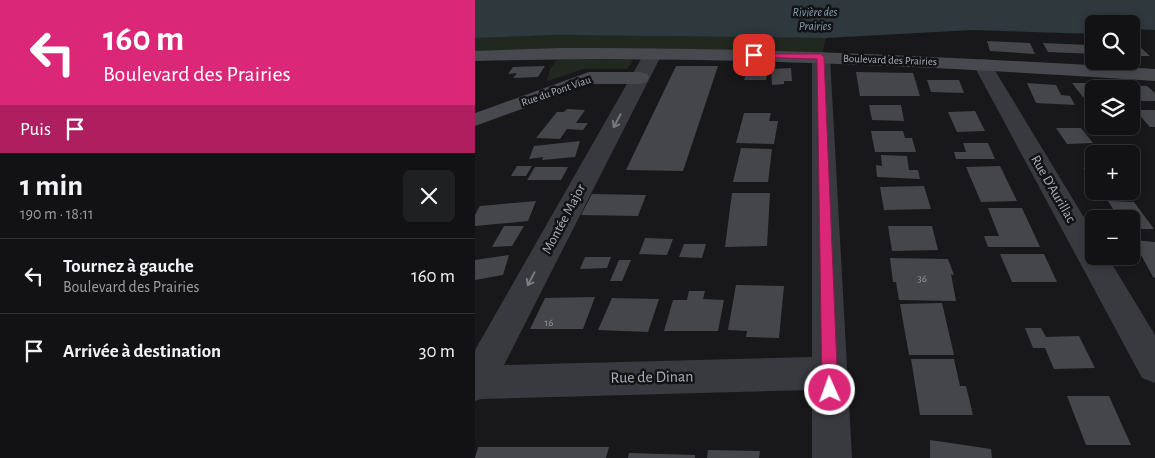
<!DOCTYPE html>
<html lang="fr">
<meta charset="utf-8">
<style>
:root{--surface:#121214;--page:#1f2022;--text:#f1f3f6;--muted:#9c9ea0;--line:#313234}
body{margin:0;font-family:"Alegreya Sans",sans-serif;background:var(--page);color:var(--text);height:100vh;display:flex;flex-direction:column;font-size:19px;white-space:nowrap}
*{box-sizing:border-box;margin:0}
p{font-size:16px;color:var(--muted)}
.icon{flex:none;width:28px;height:28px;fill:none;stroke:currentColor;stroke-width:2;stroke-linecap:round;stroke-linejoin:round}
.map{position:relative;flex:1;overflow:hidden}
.side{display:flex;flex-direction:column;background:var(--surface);width:475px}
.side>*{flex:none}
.hud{background:#db2777;color:#fff;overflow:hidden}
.controls{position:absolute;left:610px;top:15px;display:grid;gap:10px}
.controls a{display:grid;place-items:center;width:55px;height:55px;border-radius:8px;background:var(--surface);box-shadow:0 2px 8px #0003,0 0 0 1px var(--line);font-size:25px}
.pin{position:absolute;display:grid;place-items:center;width:42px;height:42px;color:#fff;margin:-21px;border-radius:10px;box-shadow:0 2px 8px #0006}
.me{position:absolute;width:55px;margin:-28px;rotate:358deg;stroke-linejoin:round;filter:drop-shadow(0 0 4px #0008)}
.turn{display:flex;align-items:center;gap:18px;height:105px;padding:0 20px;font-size:22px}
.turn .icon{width:65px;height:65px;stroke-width:2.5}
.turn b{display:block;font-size:35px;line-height:42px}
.then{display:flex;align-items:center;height:48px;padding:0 20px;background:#0003;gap:10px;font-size:19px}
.round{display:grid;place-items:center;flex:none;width:52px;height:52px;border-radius:8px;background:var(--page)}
.head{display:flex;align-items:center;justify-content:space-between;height:85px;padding:0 20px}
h1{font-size:30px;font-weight:700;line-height:38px}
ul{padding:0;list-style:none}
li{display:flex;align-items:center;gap:15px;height:75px;padding:0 20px;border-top:1px solid var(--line)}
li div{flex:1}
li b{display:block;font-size:19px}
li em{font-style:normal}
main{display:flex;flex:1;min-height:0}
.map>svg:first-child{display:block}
.green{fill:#202820}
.water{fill:#2e383d}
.building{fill:#44464a}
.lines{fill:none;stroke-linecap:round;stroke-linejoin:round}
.street{fill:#393a3f;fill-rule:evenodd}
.secondary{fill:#47494f;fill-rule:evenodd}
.oneway{stroke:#777b82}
.route{fill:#db2777;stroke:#8e194d}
.labels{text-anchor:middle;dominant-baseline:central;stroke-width:5;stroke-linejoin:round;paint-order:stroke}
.far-street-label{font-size:11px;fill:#aab0b9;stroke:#131315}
.number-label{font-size:11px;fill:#90969d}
.far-water-label{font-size:12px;font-style:italic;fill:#83a0b3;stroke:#131315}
.street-label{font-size:14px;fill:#aab0b9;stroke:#131315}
.near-street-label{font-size:16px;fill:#aab0b9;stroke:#131315}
</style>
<main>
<section class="side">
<div class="hud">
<div class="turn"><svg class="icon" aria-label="left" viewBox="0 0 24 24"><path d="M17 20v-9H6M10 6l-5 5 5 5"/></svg><div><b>160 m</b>Boulevard des Prairies</div></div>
<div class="then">Puis<svg class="icon" aria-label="arrive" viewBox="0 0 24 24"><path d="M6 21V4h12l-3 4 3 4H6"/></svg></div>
</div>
<div class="head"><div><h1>1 min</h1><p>190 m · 18:11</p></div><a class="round"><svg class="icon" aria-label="close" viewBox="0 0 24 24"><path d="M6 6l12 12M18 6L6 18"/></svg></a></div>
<ul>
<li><svg class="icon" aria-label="left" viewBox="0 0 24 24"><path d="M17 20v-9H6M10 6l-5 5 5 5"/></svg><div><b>Tournez à gauche</b><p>Boulevard des Prairies</p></div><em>160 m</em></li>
<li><svg class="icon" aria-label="arrive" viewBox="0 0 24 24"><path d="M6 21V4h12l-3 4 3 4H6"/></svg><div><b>Arrivée à destination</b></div><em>30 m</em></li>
</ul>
</section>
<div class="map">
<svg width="680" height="458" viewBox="0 0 680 458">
<rect width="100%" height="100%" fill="#18181a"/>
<g class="green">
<path d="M80 35 351 38 346 57 0 56V38Z"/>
<path d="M82 60H158L152 69H109L72 81 75 69Z"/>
</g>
<path class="water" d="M0 0H680V30L656 29V24H619V34L498 30 351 38 80 35 0 38Z"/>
<g class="building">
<path d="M512 41 555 43 560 54 515 51Z"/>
<path d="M568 43 612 45 619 54 573 52Z"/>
<path d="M656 47 666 48 675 56H656Z"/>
<path d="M70 66 63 77 38 78 42 73 33 74 38 67Z"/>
<path d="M201 66H243L208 171 151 170Z"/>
<path d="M316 68 317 81H309V84L297 85 296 69Z"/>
<path d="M272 70H293L291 80H269Z"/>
<path d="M381 72 438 73 445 96H385Z"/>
<path d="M452 80H484L489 93 456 92Z"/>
<path d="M552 83 581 85 586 95 595 96 600 105 561 103Z"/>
<path d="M597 83H625L630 89H619V97H608Z"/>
<path d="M643 85 672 86 680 93V101H656V89H646Z"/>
<path d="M394 105H426L429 121 397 120Z"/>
<path d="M92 109 110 110 101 123H113L108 130 92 129 85 139 61 138 82 112H89Z"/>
<path d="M660 110H680V127H675Z"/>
<path d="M500 111 510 131 482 132 473 112Z"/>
<path d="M269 113H296L294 121H303L299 144 261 143Z"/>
<path d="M581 128H606L618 143 592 144Z"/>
<path d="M396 131H428L430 138H437L441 152H400Z"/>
<path d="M105 141 100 157 67 160 68 157 54 159 59 146Z"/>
<path d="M488 143H513L520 159H481L479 152H491Z"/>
<path d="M266 148 297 149 293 182H258Z"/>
<path d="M406 155 432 156 434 170H443L445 179 402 177 401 165 407 166Z"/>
<path d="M42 166H57L51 176H36Z"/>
<path d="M525 166 542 201 506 202 491 167Z"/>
<path d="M60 167H93L86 180H52Z"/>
<path d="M608 168H619V185Z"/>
<path d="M449 186 456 209 409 210 405 187Z"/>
<path d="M257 193H295L292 246 250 247Z"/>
<path d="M117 194 171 195 163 216 106 215Z"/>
<path d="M61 201 53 221 0 226V215L5 206Z"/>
<path d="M633 201 659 202 679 229H656V219H639L635 212H640Z"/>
<path d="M513 208H547L565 247H513L509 236H524Z"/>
<path d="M29 226H49L37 246 17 247Z"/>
<path d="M413 226H457L463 250 417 251Z"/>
<path d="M170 238 198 239 192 255 164 254Z"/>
<path d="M658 240 680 242V278L678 277Z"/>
<path d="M209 244H231L227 258 204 257Z"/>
<path d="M525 254H569L582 282H537Z"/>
<path d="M34 255 28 275 0 280V260Z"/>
<path d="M110 257H136L132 268 105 269Z"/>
<path d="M415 258 473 259 479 275 476 274 481 301 424 300 421 282H418Z"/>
<path d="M144 260H156L147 281H135Z"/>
<path d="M261 285 309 286 304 338 271 337 272 331 253 330Z"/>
<path d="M214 291H230L228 299 249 300 243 331H189L198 300H212Z"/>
<path d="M120 297 108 329H55L70 298Z"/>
<path d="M137 298 184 299 173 332 123 330Z"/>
<path d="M467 303 479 355H434L425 304Z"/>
<path d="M550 328H566L571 337 604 336 620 368 579 369 570 348H558Z"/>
<path d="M436 359H479L485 386H491L498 415H445Z"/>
<path d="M592 396H634L656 445H611Z"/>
<path d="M455 440 516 449 517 458H455Z"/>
<path d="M3 447H134L131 458H0Z"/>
<path d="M233 450 285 451 284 458H232Z"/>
<path d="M154 453 220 455V458H153Z"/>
</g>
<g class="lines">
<g class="street">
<path d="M178 49 184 50 187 54 29 365 337 357V57L340 53 346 52 352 53 355 57 377 458H337V390L6 399 0 401V350L169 54 172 50Z"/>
<path d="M507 59 513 60 516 64 619 234V256H632L680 335V383L667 378 498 64 501 60Z"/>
</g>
<g class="secondary">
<path d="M85 48C284 47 482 57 680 69V81C453 66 227 55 0 61V51Z"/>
<path d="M114 72H165L172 74 174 78 172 82 165 84H116L0 126V113Z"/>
</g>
</g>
<defs><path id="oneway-shaft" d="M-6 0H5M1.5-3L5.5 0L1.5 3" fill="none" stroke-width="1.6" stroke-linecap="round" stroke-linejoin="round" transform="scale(1.25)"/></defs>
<g class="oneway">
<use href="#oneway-shaft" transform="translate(142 121) rotate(118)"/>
<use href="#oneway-shaft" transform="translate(56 279) rotate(118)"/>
</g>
<path class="route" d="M277 54H346L349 57 363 390 361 395 355 397 350 395 347 390 342 59 279 57H277Z"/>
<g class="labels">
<g class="far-street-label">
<text transform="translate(415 60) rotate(2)">Boulevard des Prairies</text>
<text transform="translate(81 91) rotate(-19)">Rue du Pont Viau</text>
</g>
<g class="number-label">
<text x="447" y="278">36</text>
<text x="74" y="322">16</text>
</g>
<g class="far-water-label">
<text x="340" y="12">Rivière des<tspan x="340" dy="14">Prairies</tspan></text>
</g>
<g class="street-label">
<text transform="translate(578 189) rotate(60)">Rue D'Aurillac</text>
<text transform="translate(89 219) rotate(-62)">Montée Major</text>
</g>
<g class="near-street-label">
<text transform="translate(177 377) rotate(-1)">Rue de Dinan</text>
</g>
</g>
</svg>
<div class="controls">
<a><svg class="icon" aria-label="search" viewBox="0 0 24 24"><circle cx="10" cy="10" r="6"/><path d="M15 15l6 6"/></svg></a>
<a><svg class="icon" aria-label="layers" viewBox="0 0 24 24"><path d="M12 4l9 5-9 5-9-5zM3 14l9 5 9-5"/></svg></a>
<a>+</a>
<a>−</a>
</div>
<div class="pin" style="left:279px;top:55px;background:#d93025"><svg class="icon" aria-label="arrive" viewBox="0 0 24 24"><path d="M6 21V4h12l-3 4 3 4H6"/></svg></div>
<svg class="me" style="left:355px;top:390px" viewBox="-20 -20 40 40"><circle r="17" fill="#db2777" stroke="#fff" stroke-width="3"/><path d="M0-11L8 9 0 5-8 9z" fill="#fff"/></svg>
</div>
</main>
